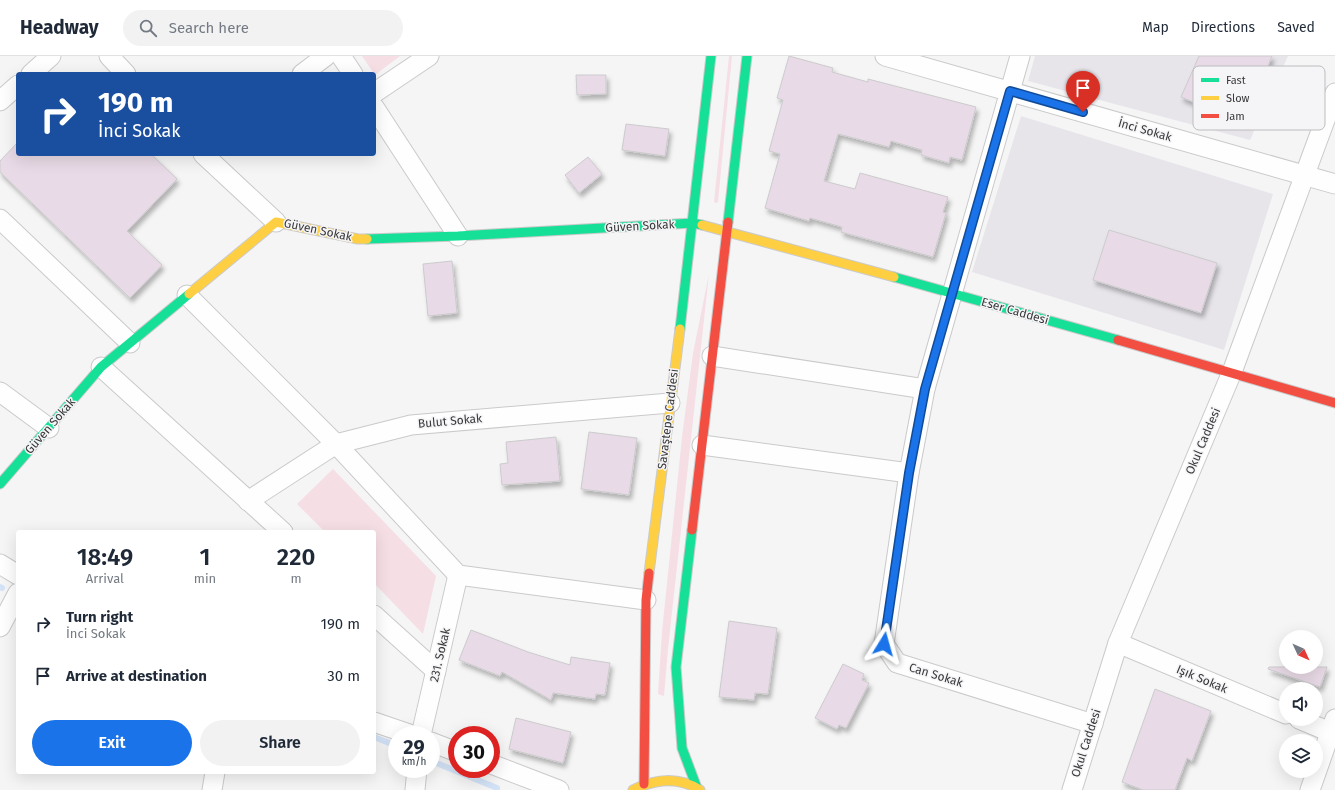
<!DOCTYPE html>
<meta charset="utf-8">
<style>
:root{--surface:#fff;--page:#f2f2f3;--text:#1f2937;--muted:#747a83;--line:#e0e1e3;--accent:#1a73e8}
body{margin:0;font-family:"Fira Sans",sans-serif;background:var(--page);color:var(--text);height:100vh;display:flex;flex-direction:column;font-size:15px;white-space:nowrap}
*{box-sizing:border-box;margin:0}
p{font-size:13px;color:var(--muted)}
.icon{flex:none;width:22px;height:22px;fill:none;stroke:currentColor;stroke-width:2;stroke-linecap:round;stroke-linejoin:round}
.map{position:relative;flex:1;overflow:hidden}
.sheet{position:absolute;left:16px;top:474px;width:360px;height:244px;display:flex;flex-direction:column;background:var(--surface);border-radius:4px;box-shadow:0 4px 16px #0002}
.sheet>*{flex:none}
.hud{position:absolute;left:16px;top:16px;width:360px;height:84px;border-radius:4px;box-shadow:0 4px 16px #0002;background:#1a4fa0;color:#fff;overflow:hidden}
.needle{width:26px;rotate:134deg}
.fabs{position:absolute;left:1279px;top:574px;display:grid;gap:8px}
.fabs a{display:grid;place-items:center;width:44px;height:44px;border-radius:50%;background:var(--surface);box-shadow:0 4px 16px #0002;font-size:20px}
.speed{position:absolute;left:388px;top:670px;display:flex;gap:8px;font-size:20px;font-weight:700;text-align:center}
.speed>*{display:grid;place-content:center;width:52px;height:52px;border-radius:50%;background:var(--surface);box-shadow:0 4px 16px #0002;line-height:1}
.speed small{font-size:10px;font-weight:400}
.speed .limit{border:6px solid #d22;background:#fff;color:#111}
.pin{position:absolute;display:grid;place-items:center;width:34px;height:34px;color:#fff;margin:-41px -17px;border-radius:50% 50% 50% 0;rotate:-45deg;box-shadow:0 0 4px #0007}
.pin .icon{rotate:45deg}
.me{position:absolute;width:44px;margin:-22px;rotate:8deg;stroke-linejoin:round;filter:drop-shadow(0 0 3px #0008)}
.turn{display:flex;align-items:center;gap:14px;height:84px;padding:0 16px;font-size:18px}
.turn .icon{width:52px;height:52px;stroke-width:2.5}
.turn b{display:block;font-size:28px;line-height:34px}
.eta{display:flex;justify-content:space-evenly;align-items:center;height:68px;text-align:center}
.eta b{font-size:24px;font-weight:600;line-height:28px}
.button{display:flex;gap:8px;margin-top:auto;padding:8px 16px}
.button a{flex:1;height:46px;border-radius:24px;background:var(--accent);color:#fff;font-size:16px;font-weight:600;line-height:46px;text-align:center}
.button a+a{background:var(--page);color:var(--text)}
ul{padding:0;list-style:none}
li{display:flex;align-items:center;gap:12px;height:52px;padding:0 16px}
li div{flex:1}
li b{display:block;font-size:15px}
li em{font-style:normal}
header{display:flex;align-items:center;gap:24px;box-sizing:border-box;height:56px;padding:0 20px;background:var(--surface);border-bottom:1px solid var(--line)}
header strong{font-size:19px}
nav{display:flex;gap:22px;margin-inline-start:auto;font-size:14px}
.search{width:280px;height:36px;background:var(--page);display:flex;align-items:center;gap:10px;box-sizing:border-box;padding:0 14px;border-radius:22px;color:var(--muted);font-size:15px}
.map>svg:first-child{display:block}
.built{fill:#e7e5ea}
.green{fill:#f6dee5}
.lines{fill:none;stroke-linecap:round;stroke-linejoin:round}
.stream{stroke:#d3e2f6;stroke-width:6}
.building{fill:#e8dae6;stroke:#cbcbcc;filter:url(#shadow)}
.street-casing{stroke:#cacacb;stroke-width:21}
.fast-casing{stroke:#cacacb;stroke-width:11}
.slow-casing{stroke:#cacacb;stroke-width:11}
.jam-casing{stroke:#cacacb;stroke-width:11}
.street{stroke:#fefefe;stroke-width:19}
.fast{stroke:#16e098;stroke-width:9}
.slow{stroke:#ffcf43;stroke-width:9}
.jam{stroke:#f24e42;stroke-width:9}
.route-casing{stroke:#114b97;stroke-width:10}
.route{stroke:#1a73e8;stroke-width:7}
.labels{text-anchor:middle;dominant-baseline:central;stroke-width:3;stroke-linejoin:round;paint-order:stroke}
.street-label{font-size:12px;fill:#39393a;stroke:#f5f4f7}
.key{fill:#f5f4f7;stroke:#bdbcbe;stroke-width:1}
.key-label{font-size:11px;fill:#39393a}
</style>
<header>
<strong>Headway</strong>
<div class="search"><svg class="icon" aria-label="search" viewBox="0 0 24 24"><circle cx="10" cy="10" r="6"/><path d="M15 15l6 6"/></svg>Search here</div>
<nav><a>Map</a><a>Directions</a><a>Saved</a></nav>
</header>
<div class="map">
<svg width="1335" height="734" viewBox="0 0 1335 734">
<defs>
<filter id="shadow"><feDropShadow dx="2.5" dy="4.5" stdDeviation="2" flood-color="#0004"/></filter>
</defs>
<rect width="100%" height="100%" fill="#f5f5f6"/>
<g class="built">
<path d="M1035 0H1288L1250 84 1028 25Z"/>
<path d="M1021 60 1273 138 1224 294 972 216Z"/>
</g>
<g class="green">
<path d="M362 0H400L375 19Z"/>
<path d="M729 0H732L718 146 716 147 714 146Z"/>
<path d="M709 218 668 593 664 640 658 638 662 576 682 381 693 297Z"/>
<path d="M333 413 436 520 423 578 374 527V476H325L297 448Z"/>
</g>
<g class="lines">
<g class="stream">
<path d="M0 531 2 532"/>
<path d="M374 681 397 690"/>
<path d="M434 706 497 732"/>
</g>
</g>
<g class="building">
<path d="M789 0 833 12 832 16 868 26V23L976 51 962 104 950 101 949 107 921 99 922 94 891 85 889 91 838 78 824 125 855 133 860 117 948 141 943 156 946 157 933 201 841 176 842 171 810 162 809 165 765 152 780 98 769 95 783 44 777 42Z"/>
<path d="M1199 0H1272L1245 67 1181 41Z"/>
<path d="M576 19H606V38L577 39Z"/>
<path d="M626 68 669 73 665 100 622 94Z"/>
<path d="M18 86V98H151L177 123 127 175 162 209 130 242 0 116V105Z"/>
<path d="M588 101 602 118 579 137 565 119Z"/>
<path d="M1109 174 1217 207 1201 257 1093 224Z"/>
<path d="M452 205 457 257 428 260 423 208Z"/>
<path d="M589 376 637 382 629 439 581 433Z"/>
<path d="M556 381 560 425 502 429 500 408 508 407 506 386Z"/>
<path d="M729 565 777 572 768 638 755 637 754 644 719 641Z"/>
<path d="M471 574 528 596 570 609 571 601 610 607 605 639 596 638 595 643 553 637 551 644 502 616 500 620 459 604Z"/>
<path d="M843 608 864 618 862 624 869 627 846 672 839 669 837 673 815 662Z"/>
<path d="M1269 611H1327L1320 631 1268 613Z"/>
<path d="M1155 633 1211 655 1192 705 1187 702 1175 734H1143L1122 726Z"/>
<path d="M516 662 571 676 563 707 509 693Z"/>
</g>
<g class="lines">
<g class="street-casing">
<g id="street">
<path d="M109 0 126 18"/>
<path d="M341 0 353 18"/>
<path d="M885 0 1335 128"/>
<path d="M1020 0 925 333 909 417 884 588 897 607 1093 668"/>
<path d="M31 18 51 0"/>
<path d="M302 18 326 0"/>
<path d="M374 37 429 0"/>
<path d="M0 45 18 29"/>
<path d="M374 51 458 180"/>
<path d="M203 98 276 166"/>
<path d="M0 163 130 287"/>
<path d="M187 239 336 388 458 519 646 544"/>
<path d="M712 300 925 333"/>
<path d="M101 311 283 476"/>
<path d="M0 336 49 372"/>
<path d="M702 389 909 417"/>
<path d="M248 445 336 388 411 369 670 347"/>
<path d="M0 508 18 519"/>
<path d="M374 559 436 615"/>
<path d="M0 571 18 537"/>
<path d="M1118 587 1286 658"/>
<path d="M1299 663 1330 676"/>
<path d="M374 666 412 679"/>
<path d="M421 679 458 519"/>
<path d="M431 686 457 696"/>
<path d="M491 708 559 734"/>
<path d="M212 734 215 716"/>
<path d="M415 734 417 713"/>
<path d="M1072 734 1118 587 1232 316 1335 37"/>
<path d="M1310 734 1335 663"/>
</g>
</g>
<g class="fast-casing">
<g id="fast">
<path d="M728 166 747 0"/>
<path d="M367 183 458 180 693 167 702 169"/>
<path d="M894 221 1118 284"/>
<path d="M680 273 711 0"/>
<path d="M0 428 101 311 189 238"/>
<path d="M692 474 676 611 682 692 697 732"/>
</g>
</g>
<g class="slow-casing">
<g id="slow">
<path d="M702 169 894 221"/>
<path d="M189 238 276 166 358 183H367"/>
<path d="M649 517 680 273"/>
<path d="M633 734C655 723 678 720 700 734"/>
</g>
</g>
<g class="jam-casing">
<g id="jam">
<path d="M1118 284 1335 347"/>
<path d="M692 474 728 166"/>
<path d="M644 728 646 544 649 517"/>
</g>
</g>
<use href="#street" class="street"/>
<use href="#fast" class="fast"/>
<use href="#slow" class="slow"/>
<use href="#jam" class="jam"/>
</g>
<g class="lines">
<g class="route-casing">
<path id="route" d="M884 588 909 417 925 333 1010 35 1083 56"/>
</g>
<use href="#route" class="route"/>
</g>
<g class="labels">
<g class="street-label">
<text transform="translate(1145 74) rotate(16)">İnci Sokak</text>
<text transform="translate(640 170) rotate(-3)">Güven Sokak</text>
<text transform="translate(318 174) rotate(12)">Güven Sokak</text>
<text transform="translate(1015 255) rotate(16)">Eser Caddesi</text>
<text transform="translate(668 363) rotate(-83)">Savaştepe Caddesi</text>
<text transform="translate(450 365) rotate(-5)">Bulut Sokak</text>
<text transform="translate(50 370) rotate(-49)">Güven Sokak</text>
<text transform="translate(1203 385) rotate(-67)">Okul Caddesi</text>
<text transform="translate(440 599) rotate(-77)">231. Sokak</text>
<text transform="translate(936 619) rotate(17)">Can Sokak</text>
<text transform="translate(1202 623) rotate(23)">Işık Sokak</text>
<text transform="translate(1086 687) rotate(-72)">Okul Caddesi</text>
</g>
</g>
<rect x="1193" y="10" width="132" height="64" rx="6" class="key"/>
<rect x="1201" y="22" width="18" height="4" fill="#16e098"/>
<rect x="1201" y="40" width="18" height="4" fill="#ffcf43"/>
<rect x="1201" y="58" width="18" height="4" fill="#f24e42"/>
<g class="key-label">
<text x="1226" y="28">Fast</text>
<text x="1226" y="46">Slow</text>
<text x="1226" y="64">Jam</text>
</g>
</svg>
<div class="fabs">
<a><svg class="needle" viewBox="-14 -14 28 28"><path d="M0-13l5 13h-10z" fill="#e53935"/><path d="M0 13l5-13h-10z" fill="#747a83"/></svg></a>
<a><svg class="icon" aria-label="sound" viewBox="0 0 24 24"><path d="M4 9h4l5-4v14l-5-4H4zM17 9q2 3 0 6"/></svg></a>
<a><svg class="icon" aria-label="layers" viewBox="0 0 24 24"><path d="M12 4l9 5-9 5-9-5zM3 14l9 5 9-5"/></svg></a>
</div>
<div class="speed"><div>29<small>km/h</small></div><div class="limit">30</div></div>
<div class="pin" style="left:1083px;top:56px;background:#d93025"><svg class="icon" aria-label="arrive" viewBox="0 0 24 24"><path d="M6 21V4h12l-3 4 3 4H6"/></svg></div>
<svg class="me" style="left:884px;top:588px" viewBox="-20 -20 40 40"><path d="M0-17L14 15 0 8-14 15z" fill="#1a73e8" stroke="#fff" stroke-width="4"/></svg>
<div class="hud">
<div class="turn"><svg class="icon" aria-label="right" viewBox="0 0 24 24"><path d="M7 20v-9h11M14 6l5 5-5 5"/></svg><div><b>190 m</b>İnci Sokak</div></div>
</div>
<section class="sheet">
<div class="eta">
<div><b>18:49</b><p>Arrival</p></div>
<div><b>1</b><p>min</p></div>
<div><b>220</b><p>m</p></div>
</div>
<ul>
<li><svg class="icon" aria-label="right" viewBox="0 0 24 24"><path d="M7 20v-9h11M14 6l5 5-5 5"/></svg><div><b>Turn right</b><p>İnci Sokak</p></div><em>190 m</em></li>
<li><svg class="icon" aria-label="arrive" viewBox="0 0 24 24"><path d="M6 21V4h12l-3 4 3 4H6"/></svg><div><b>Arrive at destination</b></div><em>30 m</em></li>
</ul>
<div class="button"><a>Exit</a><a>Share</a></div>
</section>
</div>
